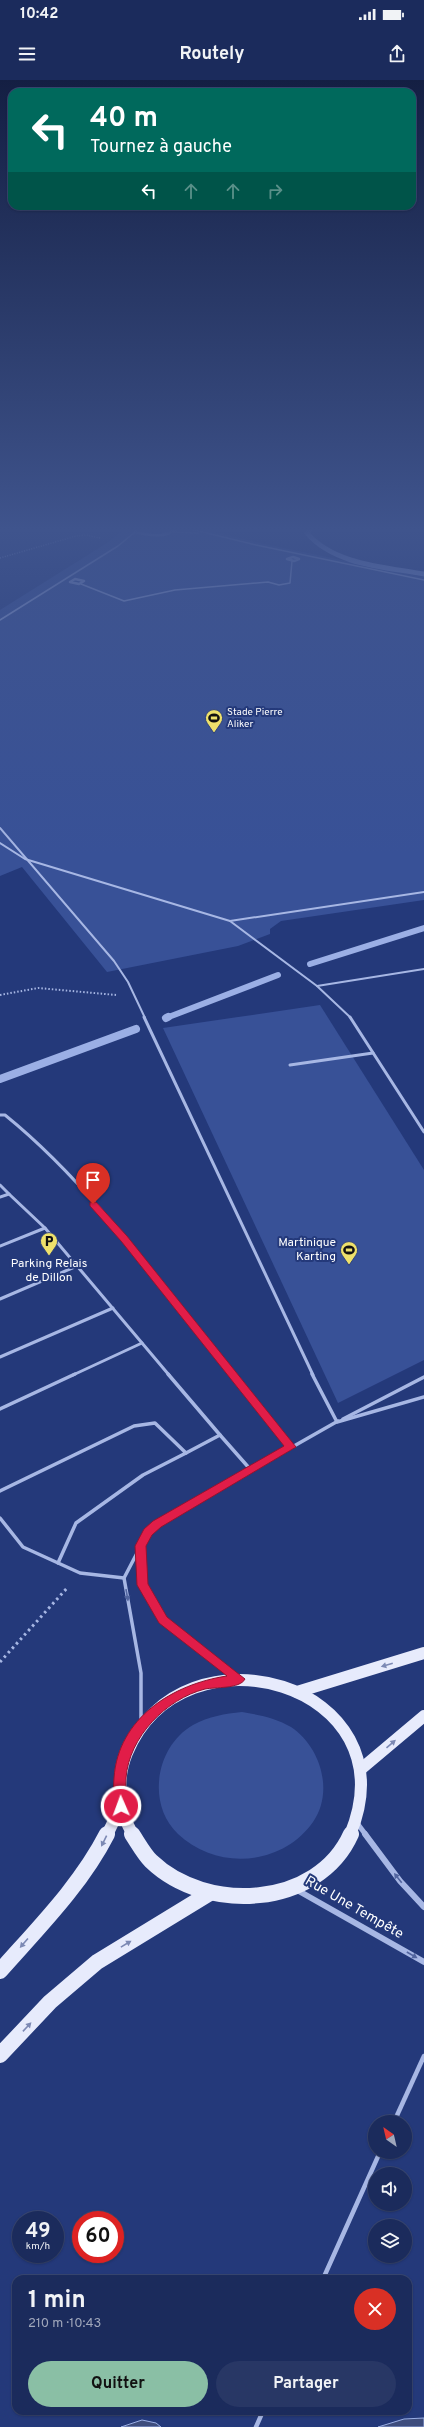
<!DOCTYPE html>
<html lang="fr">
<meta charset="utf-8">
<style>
:root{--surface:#1b2b5c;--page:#283765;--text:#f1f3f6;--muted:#a0a7bb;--line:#394772;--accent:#8abfa5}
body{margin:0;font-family:Overpass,sans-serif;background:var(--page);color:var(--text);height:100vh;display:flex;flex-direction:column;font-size:15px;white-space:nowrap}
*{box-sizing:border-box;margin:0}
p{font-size:13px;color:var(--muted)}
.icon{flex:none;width:22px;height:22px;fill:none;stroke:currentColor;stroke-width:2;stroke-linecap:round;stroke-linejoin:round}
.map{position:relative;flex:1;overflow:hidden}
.drawer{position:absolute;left:12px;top:2195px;width:400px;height:140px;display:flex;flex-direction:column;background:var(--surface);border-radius:12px;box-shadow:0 1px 3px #0004,0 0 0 1px var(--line)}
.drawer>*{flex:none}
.hud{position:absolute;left:8px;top:8px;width:408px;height:122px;border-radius:12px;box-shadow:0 1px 3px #0004,0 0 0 1px var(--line);background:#00695c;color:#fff;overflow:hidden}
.needle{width:26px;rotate:326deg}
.fabs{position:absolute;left:368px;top:2035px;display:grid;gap:8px}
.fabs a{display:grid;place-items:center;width:44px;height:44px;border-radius:50%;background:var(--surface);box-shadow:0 1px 3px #0004,0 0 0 1px var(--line);font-size:20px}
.speed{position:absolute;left:12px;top:2131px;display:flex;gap:8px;font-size:20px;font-weight:700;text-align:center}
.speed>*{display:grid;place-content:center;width:52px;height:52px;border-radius:50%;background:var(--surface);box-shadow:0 1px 3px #0004,0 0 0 1px var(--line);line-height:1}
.speed small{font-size:10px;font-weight:400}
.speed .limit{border:6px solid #d22;background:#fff;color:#111}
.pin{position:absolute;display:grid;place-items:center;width:34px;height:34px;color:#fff;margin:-41px -17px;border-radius:50% 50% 50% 0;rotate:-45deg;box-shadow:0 0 4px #0007}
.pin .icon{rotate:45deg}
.me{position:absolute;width:44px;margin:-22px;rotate:358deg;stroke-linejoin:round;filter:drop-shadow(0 0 3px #0008)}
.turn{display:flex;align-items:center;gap:14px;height:84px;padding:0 16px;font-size:18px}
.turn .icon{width:52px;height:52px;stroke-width:2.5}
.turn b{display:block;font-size:28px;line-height:34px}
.lanes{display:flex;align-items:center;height:38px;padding:0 16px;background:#0003;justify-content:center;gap:20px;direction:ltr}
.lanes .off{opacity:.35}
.round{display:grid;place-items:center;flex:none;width:42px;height:42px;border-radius:21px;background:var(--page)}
.overview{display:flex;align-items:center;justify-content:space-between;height:68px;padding:0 16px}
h1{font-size:24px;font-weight:700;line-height:30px}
.primary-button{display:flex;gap:8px;margin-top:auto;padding:8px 16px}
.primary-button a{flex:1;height:46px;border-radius:24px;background:var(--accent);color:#111;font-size:16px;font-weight:700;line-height:46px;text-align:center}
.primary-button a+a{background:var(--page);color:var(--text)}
.status{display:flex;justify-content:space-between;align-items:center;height:28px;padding:0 20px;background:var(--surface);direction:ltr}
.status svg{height:11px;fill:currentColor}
header{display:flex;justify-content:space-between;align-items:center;height:52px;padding:0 16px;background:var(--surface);font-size:18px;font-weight:700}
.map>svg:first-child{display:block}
.green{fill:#385197}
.water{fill:#3e4d7d;stroke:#9bafe5}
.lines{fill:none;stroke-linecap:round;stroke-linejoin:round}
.stream-far2{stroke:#9bafe5;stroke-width:5}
.stream-far1{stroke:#9bafe5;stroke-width:6}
.stream{stroke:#9bafe5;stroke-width:8}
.path-far2{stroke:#a7b7e4;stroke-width:1.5;stroke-dasharray:1 1.5;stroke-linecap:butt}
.path-far1{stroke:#a7b7e4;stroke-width:2;stroke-dasharray:1.5 2;stroke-linecap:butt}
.path{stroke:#a7b7e4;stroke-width:3;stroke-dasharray:2.5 3.5;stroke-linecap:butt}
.lane-far4{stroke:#a7b7e4;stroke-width:1.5}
.lane-far3{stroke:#a7b7e4;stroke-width:2}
.lane-far2{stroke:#a7b7e4;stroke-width:3}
.lane-far1{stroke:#a7b7e4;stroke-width:3.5}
.lane{stroke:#a7b7e4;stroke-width:4.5}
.street-far2{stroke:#a7b7e4;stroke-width:2.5}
.street-far1{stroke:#a7b7e4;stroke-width:5}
.street{stroke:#a7b7e4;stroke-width:6}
.primary-far1{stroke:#e7ebfc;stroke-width:12}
.primary{stroke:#e7ebfc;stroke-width:16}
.oneway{fill:#52659f}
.oneway2{fill:#7c89b4}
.route{fill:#e11d48;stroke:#92132f}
.labels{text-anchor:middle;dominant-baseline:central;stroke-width:4;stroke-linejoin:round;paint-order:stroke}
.far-poi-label{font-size:10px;fill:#fff;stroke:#24397a;text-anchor:start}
.poi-label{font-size:12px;fill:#fff;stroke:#24397a;text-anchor:end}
.near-street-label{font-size:14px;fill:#fff;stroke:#24397a}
</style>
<div class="status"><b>10:42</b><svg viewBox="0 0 49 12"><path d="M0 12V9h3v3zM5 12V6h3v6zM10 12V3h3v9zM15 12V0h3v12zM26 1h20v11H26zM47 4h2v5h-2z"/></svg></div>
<header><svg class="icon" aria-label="menu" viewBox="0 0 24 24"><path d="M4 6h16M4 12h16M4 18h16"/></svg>Routely<svg class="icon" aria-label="share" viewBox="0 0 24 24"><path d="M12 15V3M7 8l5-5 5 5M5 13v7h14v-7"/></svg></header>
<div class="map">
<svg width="424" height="2347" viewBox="0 0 424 2347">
<rect width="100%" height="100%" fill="#24397a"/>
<g class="green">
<path d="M123 446H190L264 464 424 497V820L281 841 270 849V854L238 866 107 892 22 787 0 796V530L107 463 121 451Z"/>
<path d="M320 925 424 1090V1280L338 1323 163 948Z"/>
<path d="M242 1632C259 1635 276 1638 291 1647 321 1667 334 1712 313 1742 282 1786 217 1791 178 1754 146 1724 156 1666 193 1645 209 1636 225 1634 242 1632Z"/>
</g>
<g class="water">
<path d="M424 2338V2347H378L404 2339Z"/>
<path d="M142 2340 156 2343 161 2347H121Z"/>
</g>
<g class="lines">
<path class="stream-far2" d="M312 446 307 453C334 485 386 487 424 494"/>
<g class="stream-far1">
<path d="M310 884 424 848"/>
<path d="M166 938 278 895"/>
</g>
<g class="stream">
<path d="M166 938 168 937"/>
<path d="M0 999 136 949"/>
</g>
<path class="path-far2" d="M0 478 76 456 86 455 100 458"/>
<path class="path-far1" d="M0 915 38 908 116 915"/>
<path class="path" d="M0 1582 68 1507"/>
<g class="lane-far4">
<path d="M178 446 256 465 424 500"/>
<path d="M173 452 198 453"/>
<path d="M81 504 124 521 175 510 268 502 279 505 290 503 292 481"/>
<path d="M0 540 118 466 135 452"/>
</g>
<g class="lane-far3">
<path d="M0 748 114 881 128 902 145 938"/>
<path d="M0 763 25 779 230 841 424 812"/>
<path d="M230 841 317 906 351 938"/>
<path d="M317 906 424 889"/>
</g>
<g class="lane-far2">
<path d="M144 937 313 1295"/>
<path d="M350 937 424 1052"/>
<path d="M290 985 373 973"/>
<path d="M0 1035H5C94 1107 161 1206 231 1295"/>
<path d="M0 1105 9 1114"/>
<path d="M0 1117 9 1114 45 1148 169 1295"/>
<path d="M0 1166 45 1148"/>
<path d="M0 1219 77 1186"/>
<path d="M0 1277 113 1228"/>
<path d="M73 1295 142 1263"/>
</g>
<g class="lane-far1">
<path d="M168 1294 220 1355"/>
<path d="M231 1294 291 1367"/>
<path d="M312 1294 337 1342 424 1317"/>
<path d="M0 1329 75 1294"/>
<path d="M343 1339 424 1297"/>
<path d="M186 1373 220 1355 250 1389"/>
<path d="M0 1411 134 1346 155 1343 186 1373 143 1395 76 1443 58 1483"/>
<path d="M0 1438 23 1467 80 1493 124 1498"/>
<path d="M141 1468 142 1505 163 1540 237 1597"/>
<path d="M141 1645V1593L124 1498 148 1452 157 1444 338 1341"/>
</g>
<g class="lane">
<path d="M394 2042 424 1976"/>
<path d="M323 2199 380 2072"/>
<path d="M256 2347 263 2331"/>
</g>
<g class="street-far2">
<path d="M136 446 135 452C148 455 166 459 177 448L175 446"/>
<path d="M293 477 299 479 294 481 287 479Z"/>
<path d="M75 499 84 501 79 504 70 502Z"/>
</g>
<path class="street-far1" d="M357 1743 366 1755"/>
<g class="street">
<path d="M365 1754 400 1801 424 1827"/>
<path d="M297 1810 424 1882"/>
</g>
<g class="primary-far1">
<path d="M297 1612 424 1573"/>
<path d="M361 1689 424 1636"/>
<path d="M107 1755 121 1726"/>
<path d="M133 1755C119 1731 116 1699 127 1673 182 1539 413 1603 350 1755"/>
</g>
<g class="primary">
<path d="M132 1754C138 1763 144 1774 151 1781 206 1834 318 1828 351 1754"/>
<path d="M0 1891C38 1848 81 1805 107 1754"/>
<path d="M0 1975 50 1922 97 1882 210 1813"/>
</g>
</g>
<defs><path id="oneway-solid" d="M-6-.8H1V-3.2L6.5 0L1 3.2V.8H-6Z"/></defs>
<g class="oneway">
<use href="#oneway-solid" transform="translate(127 1515) rotate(80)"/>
<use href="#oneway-solid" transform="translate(398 1798) rotate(-128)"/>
<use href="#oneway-solid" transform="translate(412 1875) rotate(30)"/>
</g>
<g class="oneway2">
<use href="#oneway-solid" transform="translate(387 1585) rotate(164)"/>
<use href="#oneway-solid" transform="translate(391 1664) rotate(-41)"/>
<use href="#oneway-solid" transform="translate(104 1761) rotate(116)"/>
<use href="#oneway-solid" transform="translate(24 1863) rotate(131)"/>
<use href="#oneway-solid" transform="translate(126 1864) rotate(-31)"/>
<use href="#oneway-solid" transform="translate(27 1947) rotate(-47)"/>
</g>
<linearGradient id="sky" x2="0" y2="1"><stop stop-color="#141f43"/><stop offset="0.58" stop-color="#3f548d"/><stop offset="1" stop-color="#3f548d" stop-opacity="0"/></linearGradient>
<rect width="424" height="775" fill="url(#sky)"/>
<path class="route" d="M90 1122H96L127 1156 296 1367 161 1447 152 1455 146 1466 148 1504 167 1537 245 1599C240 1609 215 1607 205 1609 166 1619 129 1657 126 1698 125 1707 127 1717 127 1726L125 1730 121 1731 116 1730 115 1726C114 1717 113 1707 114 1698 118 1638 173 1604 227 1596L159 1543 137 1505 135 1466 144 1449 153 1441 284 1366 121 1161 90 1126Z"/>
<defs>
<g id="stadium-pin" transform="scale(0.9)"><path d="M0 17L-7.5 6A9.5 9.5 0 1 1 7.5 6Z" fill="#eee16b" stroke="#24397a"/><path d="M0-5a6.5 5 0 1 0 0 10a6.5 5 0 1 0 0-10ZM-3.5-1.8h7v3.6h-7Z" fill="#111"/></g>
<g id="parking-pin" transform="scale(0.9)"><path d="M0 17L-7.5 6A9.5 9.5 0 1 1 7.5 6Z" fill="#eee16b" stroke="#24397a"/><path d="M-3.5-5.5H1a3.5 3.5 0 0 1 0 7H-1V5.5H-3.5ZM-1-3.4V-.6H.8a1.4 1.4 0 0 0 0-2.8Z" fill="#111"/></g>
</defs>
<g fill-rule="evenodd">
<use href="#stadium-pin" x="214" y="638"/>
<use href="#parking-pin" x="49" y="1161"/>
<use href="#stadium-pin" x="349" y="1170"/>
</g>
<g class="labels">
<g class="far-poi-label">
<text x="227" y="632">Stade Pierre<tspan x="227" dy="12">Aliker</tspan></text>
</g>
<g class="poi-label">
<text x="336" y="1163">Martinique<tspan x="336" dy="14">Karting</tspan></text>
<text x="49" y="1184" text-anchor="middle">Parking Relais<tspan x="49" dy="14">de Dillon</tspan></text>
</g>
<g class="near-street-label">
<text transform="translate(354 1828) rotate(30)">Rue Une Tempête</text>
</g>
</g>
</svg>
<div class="fabs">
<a><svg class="needle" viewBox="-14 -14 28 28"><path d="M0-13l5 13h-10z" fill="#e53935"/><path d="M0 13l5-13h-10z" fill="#a0a7bb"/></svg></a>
<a><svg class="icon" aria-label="sound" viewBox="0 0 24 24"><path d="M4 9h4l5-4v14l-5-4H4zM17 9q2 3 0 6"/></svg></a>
<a><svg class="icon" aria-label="layers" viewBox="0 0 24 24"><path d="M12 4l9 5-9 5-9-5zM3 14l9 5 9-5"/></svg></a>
</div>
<div class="speed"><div>49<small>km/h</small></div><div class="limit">60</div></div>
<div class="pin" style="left:93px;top:1124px;background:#d93025"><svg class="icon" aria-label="arrive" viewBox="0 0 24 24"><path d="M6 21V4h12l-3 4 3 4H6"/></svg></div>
<svg class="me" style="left:121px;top:1726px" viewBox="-20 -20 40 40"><circle r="17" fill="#e11d48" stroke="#fff" stroke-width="3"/><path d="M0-11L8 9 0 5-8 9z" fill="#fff"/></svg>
<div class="hud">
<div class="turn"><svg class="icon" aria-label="left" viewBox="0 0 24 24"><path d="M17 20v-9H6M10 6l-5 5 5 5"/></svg><div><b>40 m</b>Tournez à gauche</div></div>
<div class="lanes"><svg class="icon" aria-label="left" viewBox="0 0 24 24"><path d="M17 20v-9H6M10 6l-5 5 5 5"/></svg><svg class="icon off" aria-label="ahead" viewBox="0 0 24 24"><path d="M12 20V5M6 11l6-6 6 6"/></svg><svg class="icon off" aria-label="ahead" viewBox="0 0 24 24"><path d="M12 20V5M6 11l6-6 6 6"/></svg><svg class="icon off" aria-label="right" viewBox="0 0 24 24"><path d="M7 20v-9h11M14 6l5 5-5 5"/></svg></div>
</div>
<section class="drawer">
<div class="overview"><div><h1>1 min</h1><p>210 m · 10:43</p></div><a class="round" style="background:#d93025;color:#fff"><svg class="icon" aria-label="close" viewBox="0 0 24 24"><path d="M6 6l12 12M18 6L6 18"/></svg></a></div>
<div class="primary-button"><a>Quitter</a><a>Partager</a></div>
</section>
</div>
